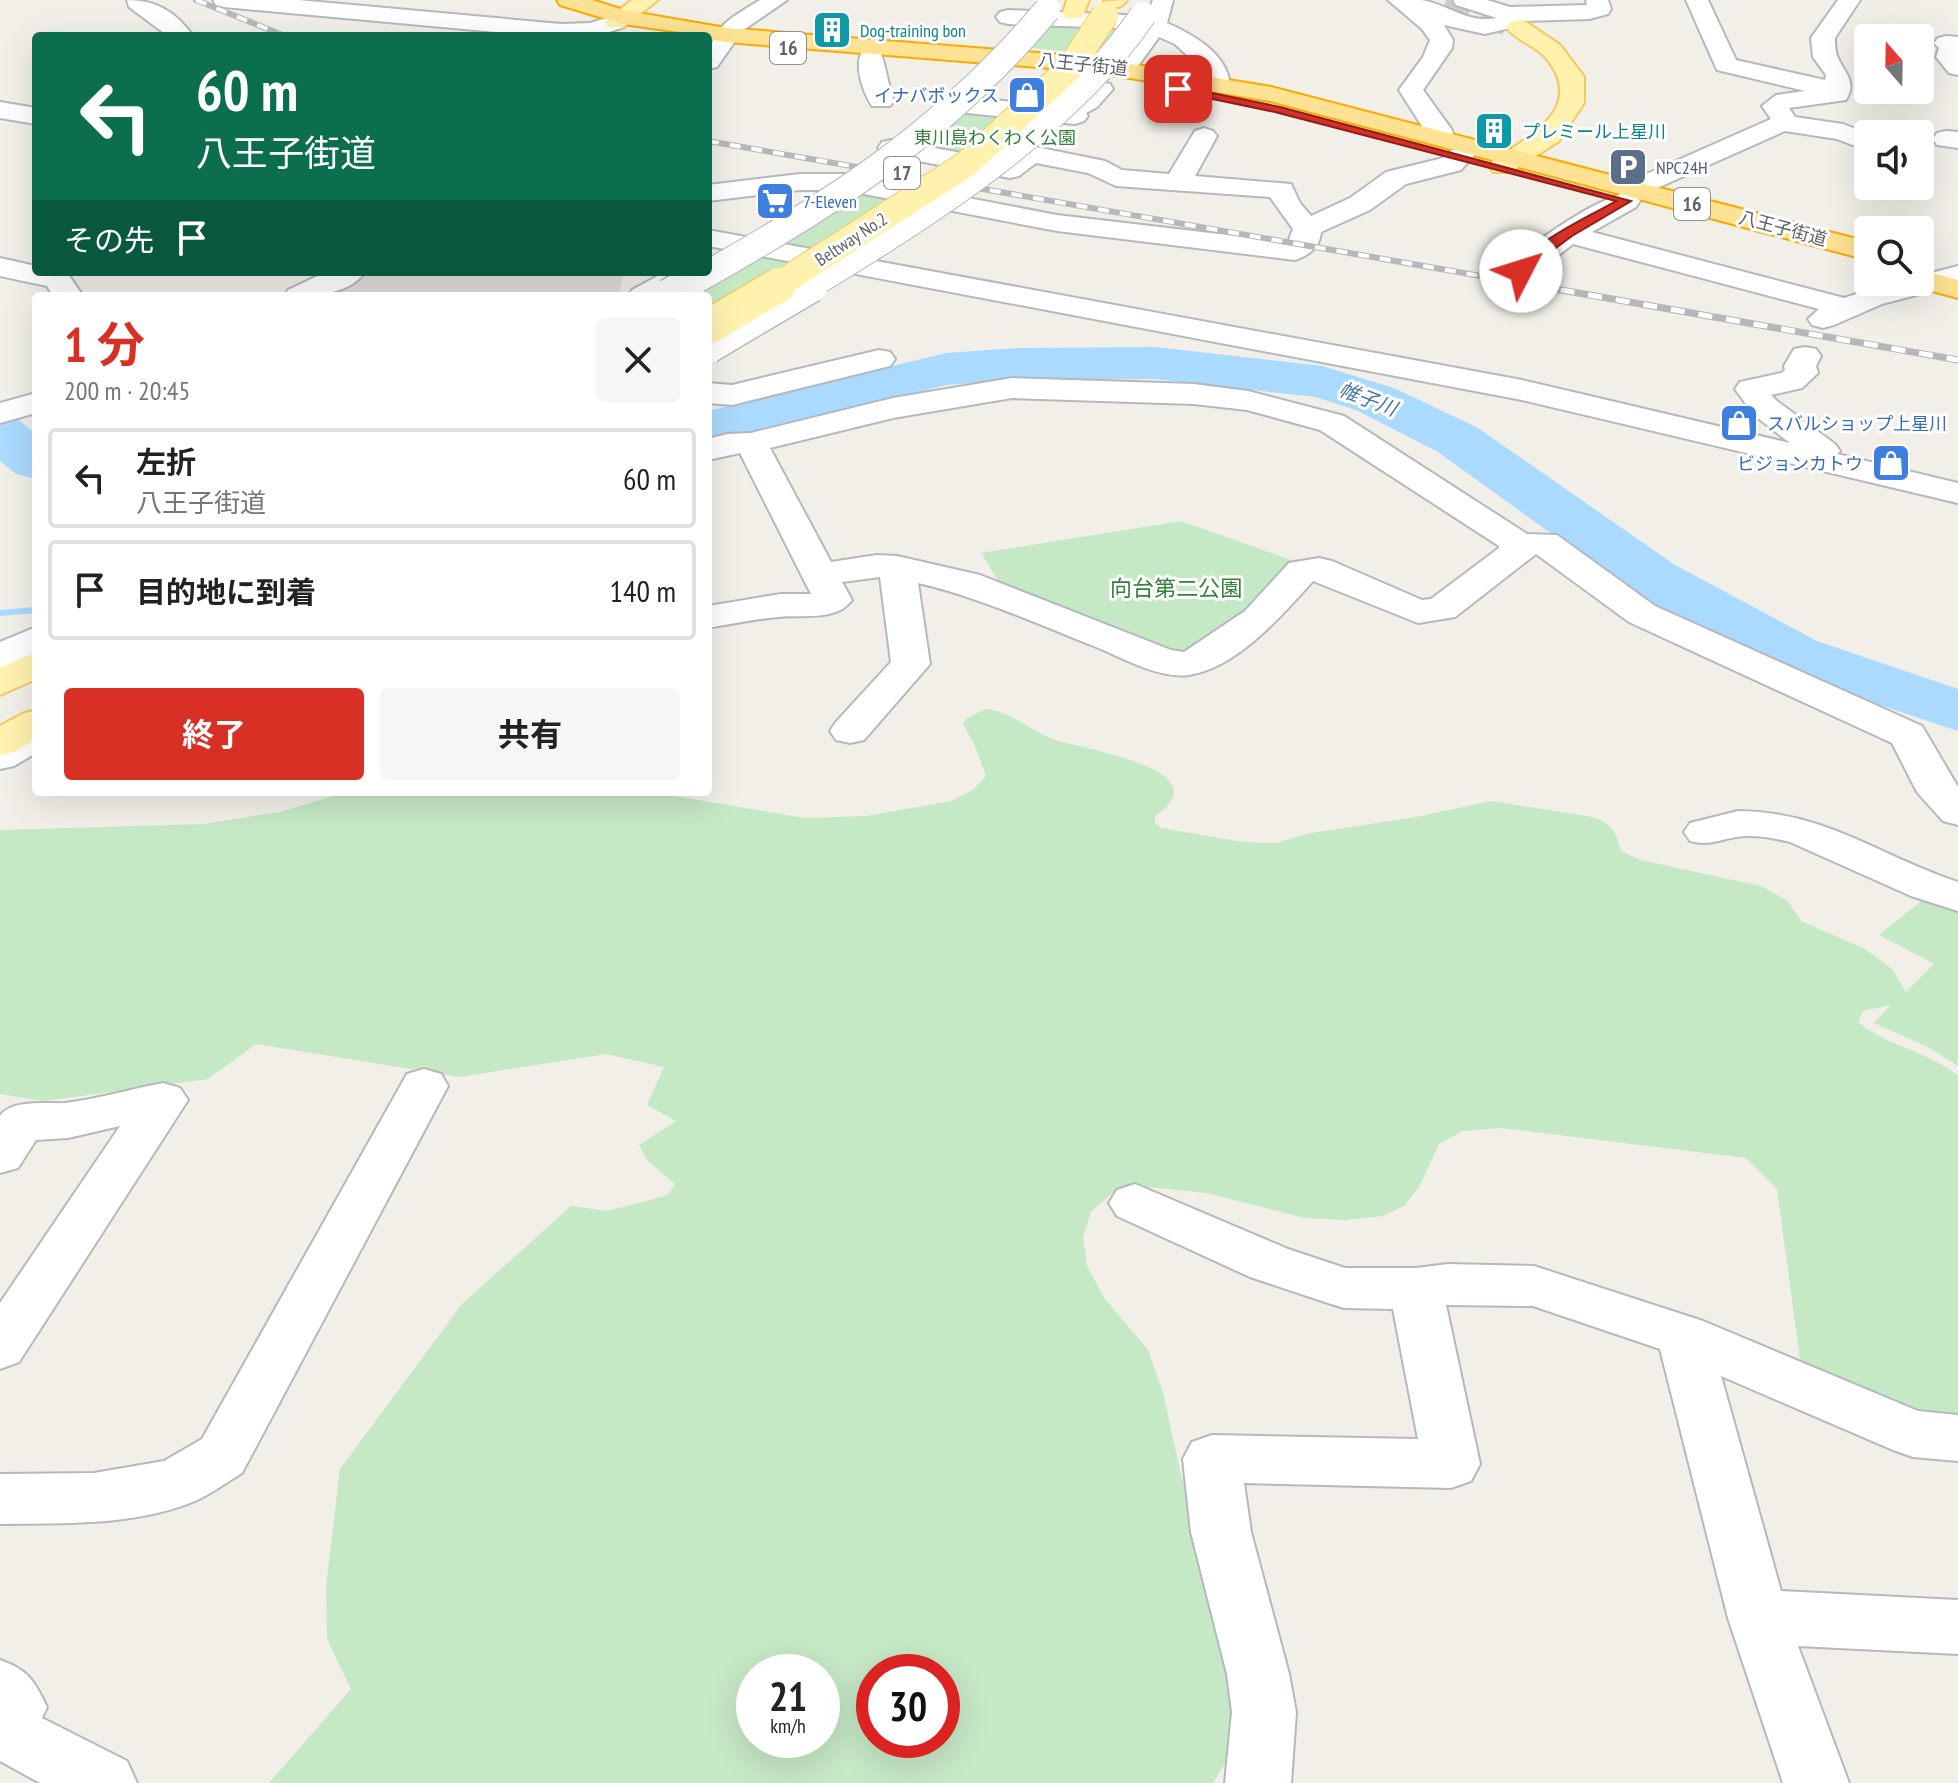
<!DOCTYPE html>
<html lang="ja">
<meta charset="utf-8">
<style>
:root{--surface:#fff;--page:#f6f6f6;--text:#222;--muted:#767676;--line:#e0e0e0;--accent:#d93025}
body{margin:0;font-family:"PT Sans Narrow","Noto Sans JP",sans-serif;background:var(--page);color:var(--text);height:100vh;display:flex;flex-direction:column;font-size:30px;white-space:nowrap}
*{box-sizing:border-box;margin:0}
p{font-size:26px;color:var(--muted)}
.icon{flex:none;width:44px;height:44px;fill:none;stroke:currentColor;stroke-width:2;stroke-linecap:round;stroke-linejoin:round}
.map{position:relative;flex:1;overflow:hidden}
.sheet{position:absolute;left:32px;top:292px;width:680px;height:504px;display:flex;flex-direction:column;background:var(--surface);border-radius:8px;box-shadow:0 8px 32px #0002}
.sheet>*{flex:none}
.banner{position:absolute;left:32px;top:32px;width:680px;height:244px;border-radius:8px;box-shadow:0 8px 32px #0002;background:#0b6e4f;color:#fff;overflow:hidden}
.needle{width:52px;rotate:340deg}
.controls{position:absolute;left:1854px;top:24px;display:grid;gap:16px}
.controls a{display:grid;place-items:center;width:80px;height:80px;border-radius:8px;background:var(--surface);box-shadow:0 8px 32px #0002;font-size:40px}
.speed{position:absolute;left:736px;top:1654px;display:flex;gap:16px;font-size:40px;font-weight:700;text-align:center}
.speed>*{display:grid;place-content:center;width:104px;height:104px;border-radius:50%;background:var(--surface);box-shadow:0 8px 32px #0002;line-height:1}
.speed small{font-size:20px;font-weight:400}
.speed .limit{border:12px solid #d22;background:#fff;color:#111}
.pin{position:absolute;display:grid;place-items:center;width:68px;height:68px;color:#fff;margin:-34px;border-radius:16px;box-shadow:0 4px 12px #0006}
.me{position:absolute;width:88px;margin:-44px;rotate:50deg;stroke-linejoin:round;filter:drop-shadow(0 0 6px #0008)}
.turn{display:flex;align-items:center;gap:28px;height:168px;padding:0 32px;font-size:36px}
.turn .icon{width:104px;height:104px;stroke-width:2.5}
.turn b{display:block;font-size:56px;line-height:68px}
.then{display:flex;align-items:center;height:76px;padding:0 32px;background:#0003;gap:16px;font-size:30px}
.round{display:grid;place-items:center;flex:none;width:84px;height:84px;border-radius:8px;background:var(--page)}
.head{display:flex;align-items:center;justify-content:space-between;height:136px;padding:0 32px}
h1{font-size:48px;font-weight:700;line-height:60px;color:var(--accent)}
.cta{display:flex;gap:16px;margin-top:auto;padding:16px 32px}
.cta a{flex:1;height:92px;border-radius:8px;background:var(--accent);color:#fff;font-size:32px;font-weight:700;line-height:92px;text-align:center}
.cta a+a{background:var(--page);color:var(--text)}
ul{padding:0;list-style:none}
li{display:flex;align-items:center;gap:24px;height:100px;margin:0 16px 12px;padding:0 16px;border:4px solid var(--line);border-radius:8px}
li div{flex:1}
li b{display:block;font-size:30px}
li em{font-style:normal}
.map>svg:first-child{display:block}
.industrial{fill:#e0deda}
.green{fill:#c5e8c5;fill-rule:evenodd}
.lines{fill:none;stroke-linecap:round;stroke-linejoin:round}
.stream{fill:#aadaff;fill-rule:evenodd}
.river{fill:#aadaff;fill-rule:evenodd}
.major-tunnel{stroke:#ccccc8;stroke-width:26;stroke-dasharray:26 13;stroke-linecap:butt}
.minor-casing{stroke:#b5b8bc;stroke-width:4}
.major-casing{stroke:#f2c960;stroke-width:4}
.highway-casing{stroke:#f9ab00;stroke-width:4}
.minor{fill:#fff;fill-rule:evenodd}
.major{fill:#fff2af;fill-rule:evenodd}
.highway{fill:#fde293;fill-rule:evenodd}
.rail-far1-casing{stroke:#b6b7b8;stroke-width:6}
.rail-casing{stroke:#b6b7b8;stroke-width:7}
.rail-far1{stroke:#fff;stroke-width:4;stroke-dasharray:11;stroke-linecap:butt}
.rail{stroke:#fff;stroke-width:5;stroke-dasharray:14;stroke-linecap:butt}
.minor-bridge-far1-casing{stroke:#b5b8bc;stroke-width:28;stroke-linecap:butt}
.minor-bridge-casing{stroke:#b5b8bc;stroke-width:37;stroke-linecap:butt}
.major-bridge-far1-casing{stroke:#f2c960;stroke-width:28;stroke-linecap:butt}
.major-bridge-casing{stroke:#f2c960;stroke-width:37;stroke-linecap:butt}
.minor-bridge-far1{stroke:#fff;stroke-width:26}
.minor-bridge{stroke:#fff;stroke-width:34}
.major-bridge-far1{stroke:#fff2af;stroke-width:26}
.major-bridge{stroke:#fff2af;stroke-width:34}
.route{fill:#d93025;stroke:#8d1f18;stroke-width:2}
.labels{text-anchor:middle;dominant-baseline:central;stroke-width:6;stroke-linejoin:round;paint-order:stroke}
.far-culture-label{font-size:18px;fill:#0d838f;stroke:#fff;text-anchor:start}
.far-street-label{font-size:18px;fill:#5f6368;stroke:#fff}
.far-shop-label{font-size:18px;fill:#366cbe;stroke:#fff;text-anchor:end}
.far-park-label{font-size:18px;fill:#348238;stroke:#fff}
.far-service-label{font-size:18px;fill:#4e5e75;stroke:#fff;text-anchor:start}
.shield{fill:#fff;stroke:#8f9295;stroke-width:2}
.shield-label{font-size:20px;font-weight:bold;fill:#5f6368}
.far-water-label{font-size:20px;font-style:italic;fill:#4174aa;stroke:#fff}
.park-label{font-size:22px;fill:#348238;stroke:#fff}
</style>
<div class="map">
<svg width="1958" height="1783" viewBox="0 0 1958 1783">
<rect width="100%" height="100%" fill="#f1efe8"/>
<path class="industrial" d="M367 272H623L619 296H311Z"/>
<g class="green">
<path d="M1040 23 1144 24 1116 58 1025 47Z"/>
<path d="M953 105 1067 118 1005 167 900 147Z"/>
<path d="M846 186 948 208 866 262 758 241Z"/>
<path d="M738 252 846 273 708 354V296H656Z"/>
<path d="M1181 521 1294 561V569L1249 618 1186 658 1001 585 981 553Z"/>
<path d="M985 709C1011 711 1029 730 1053 739 1078 749 1225 768 1155 816V823L1161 828 1243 842 1276 843 1305 834 1416 817 1491 801 1593 817C1612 824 1616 832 1621 851L1640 860 1761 886 1788 901 1801 921 1865 949 1892 969 1906 992 1934 964 1879 935 1925 898 1958 908V1066L1930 1048 1874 1023 1891 1005 1863 1011 1858 1022C1887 1047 1929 1051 1958 1076V1431L1802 1374 1777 1189 1746 1158 1501 1128 1463 1131 1439 1144 1419 1187 1405 1205 1383 1216 1345 1220 1305 1218 1206 1193 1148 1187 1111 1194 1091 1212 1083 1237 1087 1266 1105 1299 1148 1350 1163 1392 1180 1471 1214 1579 1233 1680 1232 1752 1213 1783H269L351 1689 327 1639 326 1587 340 1469 462 1304 571 1206 608 1211 668 1195 675 1184 648 1161 639 1145 676 1121 647 1105 664 1067 606 1054 460 1077 256 1044 208 1079 44 1101 0 1094V830L204 824 280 812 346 792H651L804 818 866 816 952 801 974 789 986 776 975 746 963 724 966 719ZM754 1672H822V1740H754ZM874 1672H942V1740H874Z"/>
</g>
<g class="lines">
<path class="stream" d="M35 607 36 613 0 616V610Z"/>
<g class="river">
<path d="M1155 347 1322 366 1394 388 1478 428 1675 565 1817 641 1958 689V731L1771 669 1631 591 1438 452 1356 410 1315 397 1155 379 1018 380 946 385 708 445V411L946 353 1018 348Z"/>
<path d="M0 416 20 421 36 434V479L16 474 0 461Z"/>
</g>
<path class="major-tunnel" d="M1446 0 1518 27"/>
<g class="minor-casing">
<g id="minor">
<path d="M127 0C155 0 175 11 193 36H168L129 7Z"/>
<path d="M213 0H298L561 24 590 23 616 15 624 17 628 22 624 27 597 36H539L224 7 216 5Z"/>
<path d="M760 0H787L742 31 717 67 708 69C708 28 728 20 760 0Z"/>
<path d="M1153 0H1173L1167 23C1194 35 1226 53 1230 84L1227 89H1209L1204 71 1175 44 1159 37 1133 73H1115L1112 68 1141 29 1008 24 1000 22 996 17 1000 12 1008 10 1147 16Z"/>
<path d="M1388 0C1398 0 1410 0 1421 0 1448 4 1467 24 1497 18L1456 5 1453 0H1487L1510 7 1587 5 1586 0H1608L1611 9 1608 14 1589 19 1521 21 1518 26 1485 34 1444 25 1453 40 1452 48 1423 90 1452 130 1454 137 1450 142H1432L1399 90 1423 57 1430 40 1422 29Z"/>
<path d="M1686 0H1708L1736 60 1825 80 1826 75 1813 57 1811 38 1838 0H1860L1835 38C1835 44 1835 52 1838 58 1845 73 1857 82 1846 100L1789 108 1795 117 1843 124 1869 134 1868 151 1837 139 1785 131 1637 197 1640 201 1636 207 1592 232 1844 298 1894 282H1920V276L1958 266V284L1882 304 1834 325 1823 328 1812 325 1808 319 1819 309 1573 244 1531 277 1521 280 1511 277 1506 271C1524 246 1595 200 1625 193L1622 189 1626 183 1771 119 1762 106 1776 95 1805 91 1717 70Z"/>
<path d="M1898 27 1910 29 1914 34 1911 38H1884L1890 29Z"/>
<path d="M1946 36 1958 37V75L1949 73 1936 57 1939 48 1934 43 1938 38Z"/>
<path d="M871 48 879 50C886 62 887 84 894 101L890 106H872C863 92 853 65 863 50Z"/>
<path d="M1083 77 1110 84 1113 89 1097 107 1086 113 1088 116 1084 121 1075 124 948 111 939 108 935 103 939 98 948 95 1031 104 1042 98 1068 102 1084 92 1074 89 1071 84 1074 79Z"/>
<path d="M0 102 36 108V124L0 118Z"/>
<path d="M1204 128 1213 131 1217 136 1195 176 1291 184 1300 203 1311 216 1350 198 1386 172 1443 158 1452 150H1470L1474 156 1461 170 1406 184 1370 210 1321 232C1320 247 1308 256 1295 260L1057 231 843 190H800L708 201V185L800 174H843L1057 215 1288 242 1293 229 1270 197 1116 186 1088 173 1036 163 1019 176 1010 178 891 156 882 154 878 148 882 142 891 140 1005 161 1022 148 1031 146 1105 161 1122 170 1169 174 1195 131Z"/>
<path d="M1946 131 1958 132V148L1937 145 1933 139 1937 133Z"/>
<path d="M708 230 1522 380 1790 443 1754 415 1735 389 1740 382 1781 373 1785 370 1784 366 1794 349 1805 347 1816 349 1821 356 1816 366 1818 373 1802 388 1771 395 1777 401 1835 444 1840 451 1837 454 1958 483V503L1522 400 708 246Z"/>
<path d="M0 258 36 266V272L68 274 83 296H53L47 286 0 276Z"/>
<path d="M326 272H365C348 296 310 296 284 296L288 290Z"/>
<path d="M665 272H702C685 296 654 296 628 296L632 290Z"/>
<path d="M879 350 890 352 895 359 890 366 732 405 708 403V383L732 385Z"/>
<path d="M1012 378 1194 384 1248 391 1344 416 1527 534 1557 535 1655 606 1922 726 1958 787V825L1943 821 1917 792 1892 743 1629 622 1536 554 1455 617 1418 623 1313 581C1282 615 1237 668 1189 675 1159 679 1123 658 1096 647 1037 624 979 597 918 583L930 664 864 740 850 743 836 740 830 731 836 722 891 662 880 577 842 582 852 600C836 622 802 614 779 617 755 619 731 624 708 628V606L781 594H811L740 453 708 460V439L727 434 751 433 893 398ZM1012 398 1194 404 1247 410 1320 430 1499 546V548L1431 599 1422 600 1332 561 1319 558 1289 563 1245 611 1184 652 1171 650 980 575 897 556 877 555 831 562 770 448 893 418Z"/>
<path d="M36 393V413L0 423V403Z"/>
<path d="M36 627V653L0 669V642Z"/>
<path d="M36 724V753L14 766 0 769V740L22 727Z"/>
<path d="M1738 811C1827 812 1879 856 1958 882V911L1911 896 1790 842C1773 838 1754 834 1736 837 1719 840 1708 846 1690 841L1684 832 1690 823Z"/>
<path d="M424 1069 441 1074 448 1086 242 1473C227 1482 211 1494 195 1501 136 1526 62 1523 0 1524V1474L94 1473 164 1461 202 1439 407 1074Z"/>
<path d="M163 1083 180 1088 188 1100 19 1362 0 1369V1303L120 1126 68 1138 36 1140 18 1168 0 1173V1116C11 1099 47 1104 65 1103 98 1099 131 1089 163 1083Z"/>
<path d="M1135 1184 1288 1249 1345 1268H1416L1448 1264 1534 1266 1703 1321 1918 1411 1958 1415V1461L1913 1457 1893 1450 1721 1376 1781 1591 1958 1600V1654L1798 1646 1849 1783H1783L1728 1618 1660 1349 1533 1306 1446 1305 1480 1464 1471 1481 1451 1488 1244 1483 1251 1532 1289 1674 1296 1712 1291 1783H1225L1232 1712 1227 1674 1191 1532 1183 1459 1192 1442 1212 1435 1418 1439 1393 1309 1344 1308 1325 1302 1250 1277 1117 1216 1109 1203 1117 1190Z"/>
<path d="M0 1660C28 1670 34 1680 47 1707L42 1718 127 1761 137 1783H40L0 1761Z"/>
</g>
</g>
<g class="major-casing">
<g id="major">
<path d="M632 0H658L624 27H608L604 22Z"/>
<path d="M1067 0H1089L1082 18H1066L1063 13Z"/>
<path d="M1127 0C1122 8 1116 8 1107 6L1104 1Z"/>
<path d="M1518 20 1526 22 1560 45 1584 77V103L1559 141 1511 172H1493L1489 166 1493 160C1530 137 1587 107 1546 58 1535 45 1516 41 1506 27L1510 22Z"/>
<path d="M36 652V679L0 695V668Z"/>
<path d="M36 710V739L14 752 0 755V726L22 714Z"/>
</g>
</g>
<g class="highway-casing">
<g id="highway">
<path d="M557 0H592L627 11 726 28 1087 57 1271 87 1868 242V260L1270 101 1087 71 726 42 708 39V36L623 24 560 5Z"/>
<path d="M1920 270 1958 280V298L1910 285 1907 282H1920Z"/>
</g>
</g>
<use href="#minor" class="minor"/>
<use href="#major" class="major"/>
<use href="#highway" class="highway"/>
<g class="rail-far1-casing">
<g id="rail-far1">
<path d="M196 0 285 36"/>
<path d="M708 141 1544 287"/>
</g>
</g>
<g class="rail-casing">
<path id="rail" d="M1533 285 1958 360"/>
</g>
<use href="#rail-far1" class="rail-far1"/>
<use href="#rail" class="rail"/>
<g class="minor-bridge-far1-casing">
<g id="minor-bridge-far1">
<path d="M684 287C826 208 941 136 1047 10"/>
<path d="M808 287C921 219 1068 126 1143 15"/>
</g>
</g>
<g class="minor-bridge-casing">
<g id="minor-bridge">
<path d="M669 296 688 285"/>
<path d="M708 346 811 285"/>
</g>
</g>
<g class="major-bridge-far1-casing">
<path id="major-bridge-far1" d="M775 287 965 165 1070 68 1105 15"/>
</g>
<g class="major-bridge-casing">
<path id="major-bridge" d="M708 327 779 285"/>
</g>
<use href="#minor-bridge-far1" class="minor-bridge-far1"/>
<use href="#minor-bridge" class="minor-bridge"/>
<use href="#major-bridge-far1" class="major-bridge-far1"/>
<use href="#major-bridge" class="major-bridge"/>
</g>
<path class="route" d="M1178 86 1280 107 1631 201 1572 236 1530 267 1525 274H1517L1515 271C1537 239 1583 220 1616 201L1275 112 1174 91V87Z"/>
<defs>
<g id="building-square" transform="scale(2)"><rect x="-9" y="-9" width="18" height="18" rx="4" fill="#0f9aa8" stroke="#fff"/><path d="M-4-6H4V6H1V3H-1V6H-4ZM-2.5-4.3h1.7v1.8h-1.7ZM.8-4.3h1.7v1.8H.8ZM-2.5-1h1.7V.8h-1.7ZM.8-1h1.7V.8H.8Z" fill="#fff"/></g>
<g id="shop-square" transform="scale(2)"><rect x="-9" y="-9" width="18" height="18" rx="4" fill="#3f7fe0" stroke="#fff"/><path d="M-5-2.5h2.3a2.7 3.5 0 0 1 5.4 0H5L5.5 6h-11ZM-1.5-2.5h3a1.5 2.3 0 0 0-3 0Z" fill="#fff"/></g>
<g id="parking-square" transform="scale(2)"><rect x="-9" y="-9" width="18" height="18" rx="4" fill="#5c6f8a" stroke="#fff"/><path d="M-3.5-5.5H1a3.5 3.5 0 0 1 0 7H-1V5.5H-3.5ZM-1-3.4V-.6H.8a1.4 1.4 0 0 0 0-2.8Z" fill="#fff"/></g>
<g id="supermarket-square" transform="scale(2)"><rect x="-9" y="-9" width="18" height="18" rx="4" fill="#3f7fe0" stroke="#fff"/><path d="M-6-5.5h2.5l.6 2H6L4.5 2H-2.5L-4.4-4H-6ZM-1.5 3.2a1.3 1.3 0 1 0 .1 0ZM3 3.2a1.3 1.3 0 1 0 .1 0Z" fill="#fff"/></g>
</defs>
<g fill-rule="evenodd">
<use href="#building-square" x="832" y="30"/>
<use href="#shop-square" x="1027" y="95"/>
<use href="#building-square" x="1494" y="131"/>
<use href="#parking-square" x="1628" y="167"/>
<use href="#supermarket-square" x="775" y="201"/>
<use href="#shop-square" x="1739" y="423"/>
<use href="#shop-square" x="1891" y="463"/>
</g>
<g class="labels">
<g class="far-culture-label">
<text x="860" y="30">Dog-training bon</text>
<text x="1522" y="131">プレミール上星川</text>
</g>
<g class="far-street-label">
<text transform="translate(1083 64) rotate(6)">八王子街道</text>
<text transform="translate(1783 228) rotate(15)">八王子街道</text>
<text transform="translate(851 239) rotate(-33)">Beltway No.2</text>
</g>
<g class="far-shop-label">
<text x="999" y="95">イナバボックス</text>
<text x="803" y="201" text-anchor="start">7-Eleven</text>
<text x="1767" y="423" text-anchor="start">スバルショップ上星川</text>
<text x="1863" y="463">ビジョンカトウ</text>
</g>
<g class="far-park-label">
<text x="995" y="137">東川島わくわく公園</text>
</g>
<g class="far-service-label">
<text x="1656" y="167">NPC24H</text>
</g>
<g class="shield">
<rect x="770" y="32" width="36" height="32" rx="6"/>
<rect x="884" y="157" width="36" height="32" rx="6"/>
<rect x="1674" y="188" width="36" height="32" rx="6"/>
</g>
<g class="shield-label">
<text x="788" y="48">16</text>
<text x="902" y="173">17</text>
<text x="1692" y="204">16</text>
</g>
<g class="far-water-label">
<text transform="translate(1368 399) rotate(21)">帷子川</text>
</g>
<g class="park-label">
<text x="1176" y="588">向台第二公園</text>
</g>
</g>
</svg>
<div class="controls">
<a><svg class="needle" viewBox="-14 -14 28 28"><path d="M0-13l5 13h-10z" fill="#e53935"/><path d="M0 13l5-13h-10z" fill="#767676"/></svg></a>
<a><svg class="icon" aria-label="sound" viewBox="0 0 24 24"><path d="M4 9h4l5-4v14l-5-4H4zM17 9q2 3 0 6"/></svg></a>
<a><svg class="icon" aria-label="search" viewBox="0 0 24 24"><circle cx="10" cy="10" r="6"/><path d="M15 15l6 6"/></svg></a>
</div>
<div class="speed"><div>21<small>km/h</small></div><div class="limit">30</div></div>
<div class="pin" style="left:1178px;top:89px;background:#d93025"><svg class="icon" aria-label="arrive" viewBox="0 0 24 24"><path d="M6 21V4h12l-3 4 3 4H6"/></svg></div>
<svg class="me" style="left:1521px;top:271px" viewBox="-20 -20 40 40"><circle r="19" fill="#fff"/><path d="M0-13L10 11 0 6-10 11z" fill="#d93025"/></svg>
<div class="banner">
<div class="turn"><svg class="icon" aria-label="left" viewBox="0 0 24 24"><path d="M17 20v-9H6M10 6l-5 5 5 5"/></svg><div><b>60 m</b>八王子街道</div></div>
<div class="then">その先<svg class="icon" aria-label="arrive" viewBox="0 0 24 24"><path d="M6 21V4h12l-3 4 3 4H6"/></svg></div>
</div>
<section class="sheet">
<div class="head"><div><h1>1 分</h1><p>200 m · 20:45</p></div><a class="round"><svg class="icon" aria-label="close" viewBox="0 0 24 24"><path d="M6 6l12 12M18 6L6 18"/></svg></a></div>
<ul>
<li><svg class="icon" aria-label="left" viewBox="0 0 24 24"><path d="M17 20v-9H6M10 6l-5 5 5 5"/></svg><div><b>左折</b><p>八王子街道</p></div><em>60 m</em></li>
<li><svg class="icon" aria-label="arrive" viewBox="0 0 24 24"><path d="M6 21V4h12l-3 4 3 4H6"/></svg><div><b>目的地に到着</b></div><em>140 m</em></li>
</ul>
<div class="cta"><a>終了</a><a>共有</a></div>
</section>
</div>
